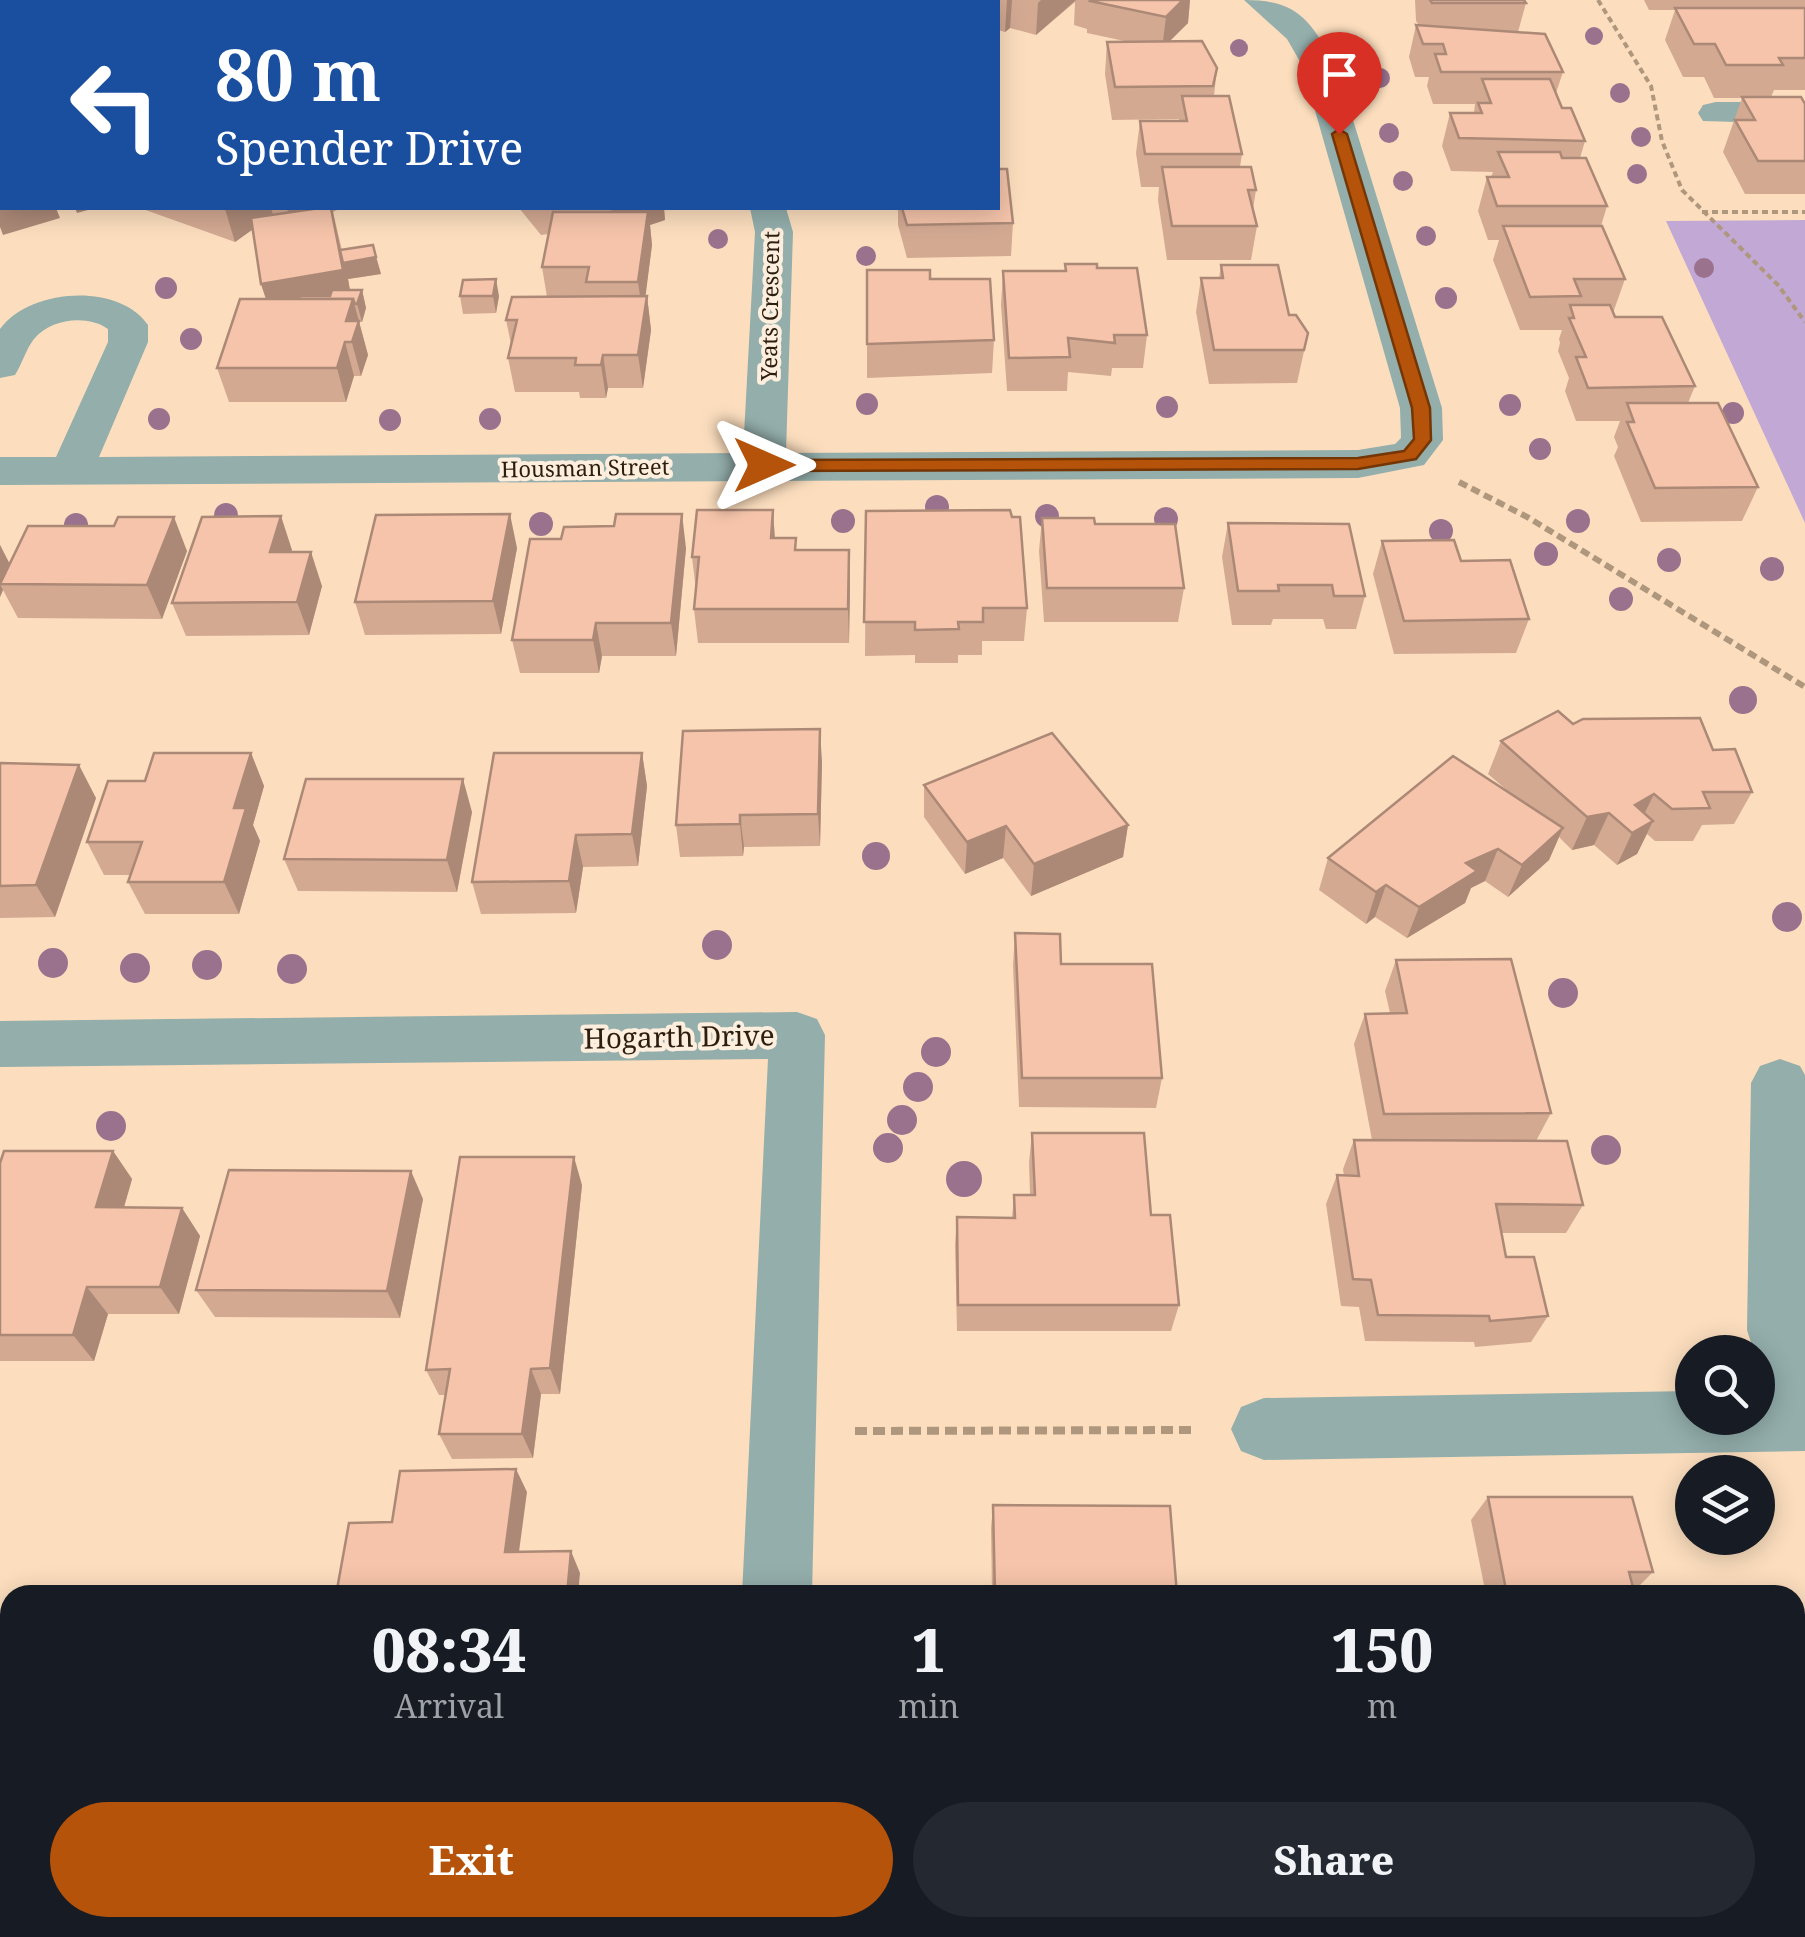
<!DOCTYPE html>
<style>
:root{--surface:#171b24;--page:#242831;--text:#f1f3f6;--muted:#9ea1a6;--accent:#b45309}
body{margin:0;font-family:"Noto Serif",serif;background:var(--page);color:var(--text);height:100vh;display:flex;flex-direction:column;font-size:38px;white-space:nowrap}
*{box-sizing:border-box;margin:0}
p{font-size:32px;color:var(--muted)}
.icon{flex:none;width:55px;height:55px;fill:none;stroke:currentColor;stroke-width:2;stroke-linecap:round;stroke-linejoin:round}
.map{position:relative;flex:1;overflow:hidden}
.side{position:absolute;left:0px;top:1585px;width:1805px;height:352px;display:flex;flex-direction:column;background:var(--surface);border-radius:30px 30px 0 0;box-shadow:0 5px 25px #0003}
.side>*{flex:none}
.top-card{position:absolute;left:0px;top:0px;width:1000px;height:210px;box-shadow:0 5px 25px #0003;background:#1a4fa0;color:#fff;overflow:hidden}
.buttons{position:absolute;left:1675px;top:1335px;display:grid;gap:20px}
.buttons a{display:grid;place-items:center;width:100px;height:100px;border-radius:50%;background:var(--surface);box-shadow:0 5px 25px #0003;font-size:50px}
.pin{position:absolute;display:grid;place-items:center;width:85px;height:85px;color:#fff;margin:-102px -42px;border-radius:50% 50% 50% 0;rotate:-45deg;box-shadow:0 0 10px #0007}
.pin .icon{rotate:45deg}
.me{position:absolute;width:110px;margin:-55px;rotate:90deg;stroke-linejoin:round;filter:drop-shadow(0 0 8px #0008)}
.turn{display:flex;align-items:center;gap:35px;height:210px;padding:0 50px;font-size:45px}
.turn .icon{width:130px;height:130px;stroke-width:2.5}
.turn b{display:block;font-size:70px;line-height:85px}
.eta{display:flex;justify-content:space-evenly;align-items:center;height:170px;text-align:center}
.eta b{font-size:60px;font-weight:800;line-height:70px}
.button{display:flex;gap:20px;margin-top:auto;padding:20px 50px}
.button a{flex:1;height:115px;border-radius:60px;background:var(--accent);color:#fff;font-size:40px;font-weight:800;line-height:115px;text-align:center}
.button a+a{background:var(--page);color:var(--text)}
.map>svg:first-child{display:block}
.green{fill:#c1a8d5}
.lines{fill:none;stroke-linecap:round;stroke-linejoin:round}
.path-far2{stroke:#af977d;stroke-width:4;stroke-dasharray:6 4;stroke-linecap:butt}
.path-far1{stroke:#af977d;stroke-width:6;stroke-dasharray:9 5;stroke-linecap:butt}
.path{stroke:#af977d;stroke-width:8;stroke-dasharray:12 6;stroke-linecap:butt}
.minor{fill:#93aeab;fill-rule:evenodd}
.tree{fill:#9a728e}
.wall{fill:#d3a992}
.shaded-wall{fill:#ac8977}
.building{fill:#f5c4aa;stroke:#ac8977;stroke-width:2.5}
.route{fill:#b45309;stroke:#753606;stroke-width:2.5}
.labels{text-anchor:middle;dominant-baseline:central;stroke-width:8;stroke-linejoin:round;paint-order:stroke}
.far-street-label{font-size:22px;fill:#2c1e0f;stroke:#fdeede}
.street-label{font-size:28px;fill:#2c1e0f;stroke:#fdeede}
</style>
<div class="map">
<svg width="1805" height="1937" viewBox="0 0 1805 1937">
<rect width="100%" height="100%" fill="#fcdebe"/>
<path class="green" d="M1805 220V523L1666 221Z"/>
<g class="lines">
<g class="path-far2">
<path d="M1598 0 1651 86 1662 141 1682 190 1778 285 1805 322"/>
<path d="M1702 212H1805"/>
</g>
<path class="path-far1" d="M1459 482 1529 518 1805 687"/>
<path class="path" d="M855 1431 1197 1430"/>
<g class="minor">
<path d="M273 0H312L313 2H274Z"/>
<path d="M1244 0C1299 0 1309 20 1336 65L1442 408 1443 440 1424 465 1358 478 0 485V457H56L108 342V329C87 314 50 319 34 339 26 349 22 364 15 375L0 378V329C29 288 119 282 148 325V342L99 457 743 453 755 232 750 208H786L793 232 786 453 1358 450 1395 444 1401 438 1400 408 1302 65 1287 39Z"/>
<path d="M1716 102H1805V124L1703 121 1698 113 1703 105Z"/>
<path d="M797 1012 817 1019 825 1035 812 1595H742L768 1059 0 1067V1021Z"/>
<path d="M1780 1059 1800 1066 1805 1075V1451L1264 1460 1241 1451 1231 1429 1241 1407 1264 1398 1692 1391V1418H1758V1390H1766L1747 1330 1751 1083 1760 1066Z"/>
<path d="M726 1928H803L804 1937H726Z"/>
</g>
</g>
<g class="tree">
<circle cx="1594" cy="36" r="9"/>
<circle cx="1239" cy="48" r="9"/>
<circle cx="1380" cy="78" r="10"/>
<circle cx="1620" cy="93" r="10"/>
<circle cx="1389" cy="133" r="10"/>
<circle cx="1641" cy="137" r="10"/>
<circle cx="1637" cy="174" r="10"/>
<circle cx="1403" cy="181" r="10"/>
<circle cx="1426" cy="236" r="10"/>
<circle cx="718" cy="239" r="10"/>
<circle cx="866" cy="256" r="10"/>
<circle cx="1704" cy="268" r="10"/>
<circle cx="166" cy="288" r="11"/>
<circle cx="1446" cy="298" r="11"/>
<circle cx="191" cy="339" r="11"/>
<circle cx="867" cy="404" r="11"/>
<circle cx="1510" cy="405" r="11"/>
<circle cx="1167" cy="407" r="11"/>
<circle cx="1733" cy="413" r="11"/>
<circle cx="159" cy="419" r="11"/>
<circle cx="490" cy="419" r="11"/>
<circle cx="390" cy="420" r="11"/>
<circle cx="1540" cy="449" r="11"/>
<circle cx="937" cy="507" r="12"/>
<circle cx="226" cy="515" r="12"/>
<circle cx="1047" cy="516" r="12"/>
<circle cx="1166" cy="519" r="12"/>
<circle cx="843" cy="521" r="12"/>
<circle cx="1578" cy="521" r="12"/>
<circle cx="541" cy="524" r="12"/>
<circle cx="76" cy="525" r="12"/>
<circle cx="1441" cy="531" r="12"/>
<circle cx="1546" cy="554" r="12"/>
<circle cx="1669" cy="560" r="12"/>
<circle cx="1772" cy="569" r="12"/>
<circle cx="1621" cy="599" r="12"/>
<circle cx="1743" cy="700" r="14"/>
<circle cx="876" cy="856" r="14"/>
<circle cx="1787" cy="917" r="15"/>
<circle cx="717" cy="945" r="15"/>
<circle cx="53" cy="963" r="15"/>
<circle cx="207" cy="965" r="15"/>
<circle cx="135" cy="968" r="15"/>
<circle cx="292" cy="969" r="15"/>
<circle cx="1563" cy="993" r="15"/>
<circle cx="936" cy="1052" r="15"/>
<circle cx="918" cy="1087" r="15"/>
<circle cx="902" cy="1120" r="15"/>
<circle cx="111" cy="1126" r="15"/>
<circle cx="888" cy="1148" r="15"/>
<circle cx="1606" cy="1150" r="15"/>
<circle cx="964" cy="1179" r="18"/>
</g>
<g class="wall">
<path d="M0 0H34L32 2H2V19H0Z"/>
<path d="M497 0H793V2H504Z"/>
<path d="M945 0H1190L1188 23 1169 41 1217 68 1214 96 1242 154 1240 167 1256 190 1253 209 1257 226 1251 260H1167L1158 200 1159 187H1141L1136 153 1140 121H1179V119L1112 120 1105 74 1107 42H1129L1087 33V29L1074 25 1075 2 1036 35 1010 28 1005 32 998 30V2H945Z"/>
<path d="M1415 0H1524L1526 3 1518 32 1563 72 1556 93 1562 108 1585 141 1580 158 1607 206 1601 226 1625 279 1613 313 1615 317 1695 386 1688 403 1758 487 1742 521 1641 522 1614 456 1618 447 1614 437 1620 421H1576L1565 391 1569 378 1558 351 1560 343 1559 339 1562 330H1520L1493 260 1499 240H1488L1478 211 1487 177H1491L1493 172 1451 171 1442 146 1450 113H1474L1475 104H1433L1427 86 1429 77H1415L1409 57 1416 25H1419L1416 21Z"/>
<path d="M1644 0H1805V90H1774L1771 97 1805 104V194H1745L1723 152 1742 98H1714L1704 77H1683L1665 40 1675 10H1649Z"/>
<path d="M140 208H304L305 210 320 208H341L333 212 342 250 373 245 381 274 348 279 350 290H362L366 308 362 322H359L368 355 361 376H354L346 402H229L217 368 266 299 261 284 253 229 235 242Z"/>
<path d="M519 208H664L665 220 650 225 652 245 645 296H647L651 330 643 388H608L606 398H580L579 392H515L508 358 511 344 506 320 547 297 542 267 549 234 541 235Z"/>
<path d="M898 208H998L1013 223 1011 256 907 258 898 225Z"/>
<path d="M1065 264 1097 268 1147 335 1143 368H1112L1111 376 1068 372 1067 391H1007L1001 305 1003 271H1065Z"/>
<path d="M1221 265 1289 315 1308 333 1297 383 1209 384 1196 312 1201 278H1219Z"/>
<path d="M930 279 994 340 992 373 867 378V344Z"/>
<path d="M460 296H499L496 313 463 314Z"/>
<path d="M773 510 775 538H796V550L850 583 849 643H698L694 609 696 590 692 557Z"/>
<path d="M866 511 1027 608 1024 641H982V655H958V663H915V655L865 656Z"/>
<path d="M1042 518 1184 588 1178 622H1044L1039 551Z"/>
<path d="M1228 523 1365 596 1356 629H1326L1323 619H1273L1271 625H1232L1222 557Z"/>
<path d="M1382 541 1529 619 1516 653 1394 654 1373 574Z"/>
<path d="M0 545 10 564 187 551 162 619 18 618 3 590 0 597Z"/>
<path d="M517 548 501 634 365 635 355 602Z"/>
<path d="M686 548 676 656H602L599 673H520L512 640Z"/>
<path d="M292 550V552L322 586 309 635 186 636 172 603Z"/>
<path d="M1573 724 1713 750 1752 792 1734 824 1702 825 1693 841H1655L1647 834 1637 854 1617 865 1594 845 1572 850 1559 837 1549 860 1508 897 1485 881 1471 888 1465 903 1407 938 1375 917 1366 924 1319 890 1328 858 1510 793 1488 774 1501 741Z"/>
<path d="M251 753 264 786 253 825 260 841 239 914H145L128 882 131 875H104L87 842 145 781Z"/>
<path d="M642 753 647 786 638 866 583 867 576 913 481 914 472 882Z"/>
<path d="M822 762 820 846 744 847 743 856 680 857 676 825Z"/>
<path d="M0 763 96 798 55 917 0 918Z"/>
<path d="M924 785 1128 825 1123 857 1031 896 1003 858 965 874 924 817Z"/>
<path d="M472 812 457 892 298 891 284 859Z"/>
<path d="M1015 933 1061 964 1162 1078 1156 1108 1019 1107 1013 965Z"/>
<path d="M1396 960 1551 1113 1536 1141 1583 1205 1566 1233H1501L1506 1257 1548 1316 1531 1342 1475 1347 1474 1342 1365 1341 1359 1307 1341 1306 1326 1204 1337 1175 1344 1176 1343 1169 1354 1140H1372L1354 1044 1365 1014 1390 1013 1385 991Z"/>
<path d="M1032 1133 1151 1215 1179 1305 1171 1331H957L955 1245 957 1217 1012 1218 1014 1195H1030L1029 1162Z"/>
<path d="M113 1151 132 1179 124 1207 182 1208 200 1236 179 1314H108L94 1361H0V1163Z"/>
<path d="M582 1185 560 1394H541L533 1458 452 1459 439 1434 446 1395H439L426 1370Z"/>
<path d="M423 1199 400 1318 215 1317 196 1290Z"/>
<path d="M1488 1497 1653 1572 1634 1591 1635 1595H1486L1471 1520Z"/>
<path d="M993 1505 1177 1595H992L991 1528Z"/>
<path d="M1521 1928H1763L1767 1937H1523Z"/>
</g>
<g class="shaded-wall">
<path d="M15 0H34L32 2H16Z"/>
<path d="M140 0H161L162 2H136Z"/>
<path d="M559 0H579V2H560Z"/>
<path d="M689 0H730V2H686Z"/>
<path d="M1007 0H1012L1010 28 1005 32Z"/>
<path d="M1041 0H1076L1036 35 1038 3Z"/>
<path d="M1183 0H1190L1188 23 1162 49 1166 17Z"/>
<path d="M0 198H2V208H56L60 218 3 235 0 227Z"/>
<path d="M75 208H95L77 213Z"/>
<path d="M226 208H271L273 215 235 242 225 209Z"/>
<path d="M287 208H304L306 212 291 223Z"/>
<path d="M331 208 344 263 376 257 381 274 348 279 352 302 353 299 368 355 361 376 346 321 272 317 261 284Z"/>
<path d="M611 208H664L665 220 650 225 652 245 643 316 638 282 615 235Z"/>
<path d="M496 279 499 296 496 313 493 296Z"/>
<path d="M362 290 366 308 362 322 357 304Z"/>
<path d="M647 296 651 330 643 388 638 355Z"/>
<path d="M345 342 354 376 346 402 337 368Z"/>
<path d="M603 355 608 388 606 398 601 365Z"/>
<path d="M773 510 775 544 771 538Z"/>
<path d="M510 514 517 548 501 634 493 601Z"/>
<path d="M682 514 686 548 676 656 671 623Z"/>
<path d="M281 516 292 550 282 586 270 552Z"/>
<path d="M174 517 187 551 162 619 147 585Z"/>
<path d="M0 545 12 569 0 584 3 590 0 597Z"/>
<path d="M849 550 850 583 849 643 848 609Z"/>
<path d="M311 552 322 586 309 635 297 602Z"/>
<path d="M596 623 602 656 599 673 593 640Z"/>
<path d="M820 729 822 762 820 846 818 814Z"/>
<path d="M251 753 264 786 253 825 260 841 239 914 224 882 234 808Z"/>
<path d="M642 753 647 786 638 866 632 834Z"/>
<path d="M79 765 96 798 55 917 36 885Z"/>
<path d="M463 779 472 812 457 892 447 860Z"/>
<path d="M1654 794 1638 827 1635 805Z"/>
<path d="M1609 813 1594 845 1572 850 1587 817Z"/>
<path d="M740 815 744 847 743 856 740 824Z"/>
<path d="M1653 821 1637 854 1617 865 1632 833Z"/>
<path d="M1128 825 1123 857 1031 896 1034 864Z"/>
<path d="M1006 826 1003 858 965 874 967 842Z"/>
<path d="M1563 828 1549 860 1508 897 1522 865Z"/>
<path d="M576 835 583 867 576 913 569 881Z"/>
<path d="M1498 849 1485 881 1471 888 1465 903 1407 938 1419 907 1466 863Z"/>
<path d="M1386 885 1375 917 1366 924 1376 892Z"/>
<path d="M113 1151 132 1179 116 1235 96 1207Z"/>
<path d="M574 1157 582 1185 560 1394 550 1368Z"/>
<path d="M411 1171 423 1199 400 1318 387 1291Z"/>
<path d="M182 1208 200 1236 179 1314 160 1287Z"/>
<path d="M87 1287 108 1314 94 1361 73 1335Z"/>
<path d="M531 1369 541 1394 533 1458 522 1434Z"/>
<path d="M516 1469 527 1492 516 1574 505 1552Z"/>
<path d="M571 1551 580 1573 578 1595H567Z"/>
<path d="M0 1703 10 1711V1779L0 1747Z"/>
<path d="M50 1928H79L80 1929 78 1937H48Z"/>
<path d="M488 1928H502L501 1937H487Z"/>
</g>
<g class="building">
<path d="M41 0H140L136 2H37Z"/>
<path d="M609 0H689L686 2H616Z"/>
<path d="M704 0H786L782 2H701Z"/>
<path d="M1091 0H1183L1166 17 1090 1Z"/>
<path d="M1430 0H1524L1526 3H1432Z"/>
<path d="M1675 8H1805V58H1779L1783 65H1726L1715 44H1694Z"/>
<path d="M1416 25 1545 34 1563 72H1441L1435 54H1446L1443 44H1423Z"/>
<path d="M1202 41 1217 68 1213 86 1115 87 1107 42Z"/>
<path d="M1482 79H1550L1562 108H1571L1585 141 1459 138 1450 113H1482L1478 103H1491Z"/>
<path d="M1182 96H1229L1242 154H1145L1140 121H1187Z"/>
<path d="M1742 97H1801L1805 104V161H1758L1735 120H1755Z"/>
<path d="M2 125V198H0V126Z"/>
<path d="M1498 152H1560L1562 158H1586L1607 206H1497L1487 177H1509Z"/>
<path d="M1162 167H1251L1256 190H1248L1257 226H1172Z"/>
<path d="M998 169H1007L1013 223 907 225 902 208H998Z"/>
<path d="M320 208H331L343 270 261 284 251 218Z"/>
<path d="M553 212H648L638 282H586L589 267H542Z"/>
<path d="M1503 226H1602L1625 279H1574L1581 296 1530 297Z"/>
<path d="M373 245 376 257 343 263 340 250Z"/>
<path d="M1065 264H1097V268H1137L1147 335H1114L1115 343 1068 338 1070 357 1009 358 1003 271H1066Z"/>
<path d="M1221 265H1278L1289 315H1296L1308 333 1304 350H1214L1201 278H1223Z"/>
<path d="M867 270H930V279H990L994 340 867 344Z"/>
<path d="M496 279 493 296H460L463 280Z"/>
<path d="M332 290H362L357 304H355L353 299H299L300 296H330Z"/>
<path d="M647 296 638 355H603L601 365H575L576 358H508L517 320H506L512 297Z"/>
<path d="M240 299H353L346 321H359L352 342H345L337 368H217Z"/>
<path d="M1570 305H1610L1615 317H1662L1695 386 1588 388 1576 357H1586L1569 318H1574Z"/>
<path d="M1627 403H1718L1758 487 1655 488 1627 422H1634Z"/>
<path d="M697 510H773L771 538H796L795 550H849L848 609H694L699 557H692Z"/>
<path d="M1010 510 1012 517H1020L1027 608H983V622H958L959 629 915 630V622H864L866 511Z"/>
<path d="M510 514 493 601 355 602 376 515Z"/>
<path d="M616 514H682L671 623H596L593 640H512L530 539H561L564 527 614 526Z"/>
<path d="M281 516 270 552H311L297 602 172 603 202 517Z"/>
<path d="M118 517H174L147 585 0 584 28 526H114Z"/>
<path d="M1042 518H1094L1095 524H1175L1184 588H1047Z"/>
<path d="M1228 523 1349 524 1365 596H1334L1332 585H1278L1279 591H1238Z"/>
<path d="M1454 540 1461 561 1510 560 1529 619 1404 621 1382 541Z"/>
<path d="M1558 711 1573 724 1583 719 1700 718 1713 750 1735 749 1752 792H1703L1710 808 1672 809 1654 794 1635 805 1653 821 1632 833 1609 813 1587 817 1501 741Z"/>
<path d="M820 729 818 814 740 815V824L676 825 683 731Z"/>
<path d="M1052 733 1128 825 1034 864 1006 826 967 842 924 785Z"/>
<path d="M154 753H251L234 808H246L224 882H128L142 842H87L108 781H145Z"/>
<path d="M494 753H642L632 834 576 835 569 881 472 882Z"/>
<path d="M1453 756 1563 828 1522 865 1498 849 1466 863 1477 871 1419 907 1386 885 1376 892 1328 858Z"/>
<path d="M0 763 79 765 36 885 0 886Z"/>
<path d="M306 779H463L447 860 284 859Z"/>
<path d="M1015 933 1060 934 1061 964H1152L1162 1078H1022Z"/>
<path d="M1511 959 1551 1113 1384 1114 1365 1014 1407 1013 1396 960Z"/>
<path d="M1032 1133H1144L1151 1215H1170L1179 1305H958L957 1217 1015 1218 1014 1195H1035Z"/>
<path d="M1354 1140 1567 1141 1583 1205 1496 1204 1506 1257H1534L1548 1316 1490 1321 1489 1316 1378 1315 1371 1280 1353 1279 1337 1175 1359 1176Z"/>
<path d="M4 1151H113L96 1207 182 1208 160 1287H87L73 1335H0V1163Z"/>
<path d="M460 1157H574L550 1368 531 1369 522 1434H439L450 1369 426 1370Z"/>
<path d="M229 1170 411 1171 387 1291 196 1290Z"/>
<path d="M516 1469 505 1552 571 1551 567 1595H336L349 1523 392 1522 400 1471Z"/>
<path d="M1488 1497H1632L1653 1572H1629L1635 1595H1507Z"/>
<path d="M993 1505 1170 1506 1177 1595H995Z"/>
<path d="M0 1747 10 1779V1928H50L48 1937H0Z"/>
<path d="M326 1928H488L487 1937H324Z"/>
<path d="M998 1928H1165L1166 1937H998Z"/>
<path d="M1544 1928H1763L1767 1937H1546Z"/>
</g>
<path class="route" d="M1339 129 1347 134 1430 408 1431 440 1416 459 1358 469 764 471 755 465 764 460 1358 458 1404 451 1414 439 1412 408 1332 134Z"/>
<g class="labels">
<g class="far-street-label">
<text transform="translate(769 306) rotate(-89)">Yeats Crescent</text>
<text transform="translate(585 467) rotate(-1)">Housman Street</text>
</g>
<g class="street-label">
<text transform="translate(679 1036) rotate(-1)">Hogarth Drive</text>
</g>
</g>
</svg>
<div class="buttons">
<a><svg class="icon" aria-label="search" viewBox="0 0 24 24"><circle cx="10" cy="10" r="6"/><path d="M15 15l6 6"/></svg></a>
<a><svg class="icon" aria-label="layers" viewBox="0 0 24 24"><path d="M12 4l9 5-9 5-9-5zM3 14l9 5 9-5"/></svg></a>
</div>
<div class="pin" style="left:1339px;top:134px;background:#d93025"><svg class="icon" aria-label="arrive" viewBox="0 0 24 24"><path d="M6 21V4h12l-3 4 3 4H6"/></svg></div>
<svg class="me" style="left:764px;top:465px" viewBox="-20 -20 40 40"><path d="M0-17L14 15 0 8-14 15z" fill="#b45309" stroke="#fff" stroke-width="4"/></svg>
<div class="top-card">
<div class="turn"><svg class="icon" aria-label="left" viewBox="0 0 24 24"><path d="M17 20v-9H6M10 6l-5 5 5 5"/></svg><div><b>80 m</b>Spender Drive</div></div>
</div>
<section class="side">
<div class="eta">
<div><b>08:34</b><p>Arrival</p></div>
<div><b>1</b><p>min</p></div>
<div><b>150</b><p>m</p></div>
</div>
<div class="button"><a>Exit</a><a>Share</a></div>
</section>
</div>
